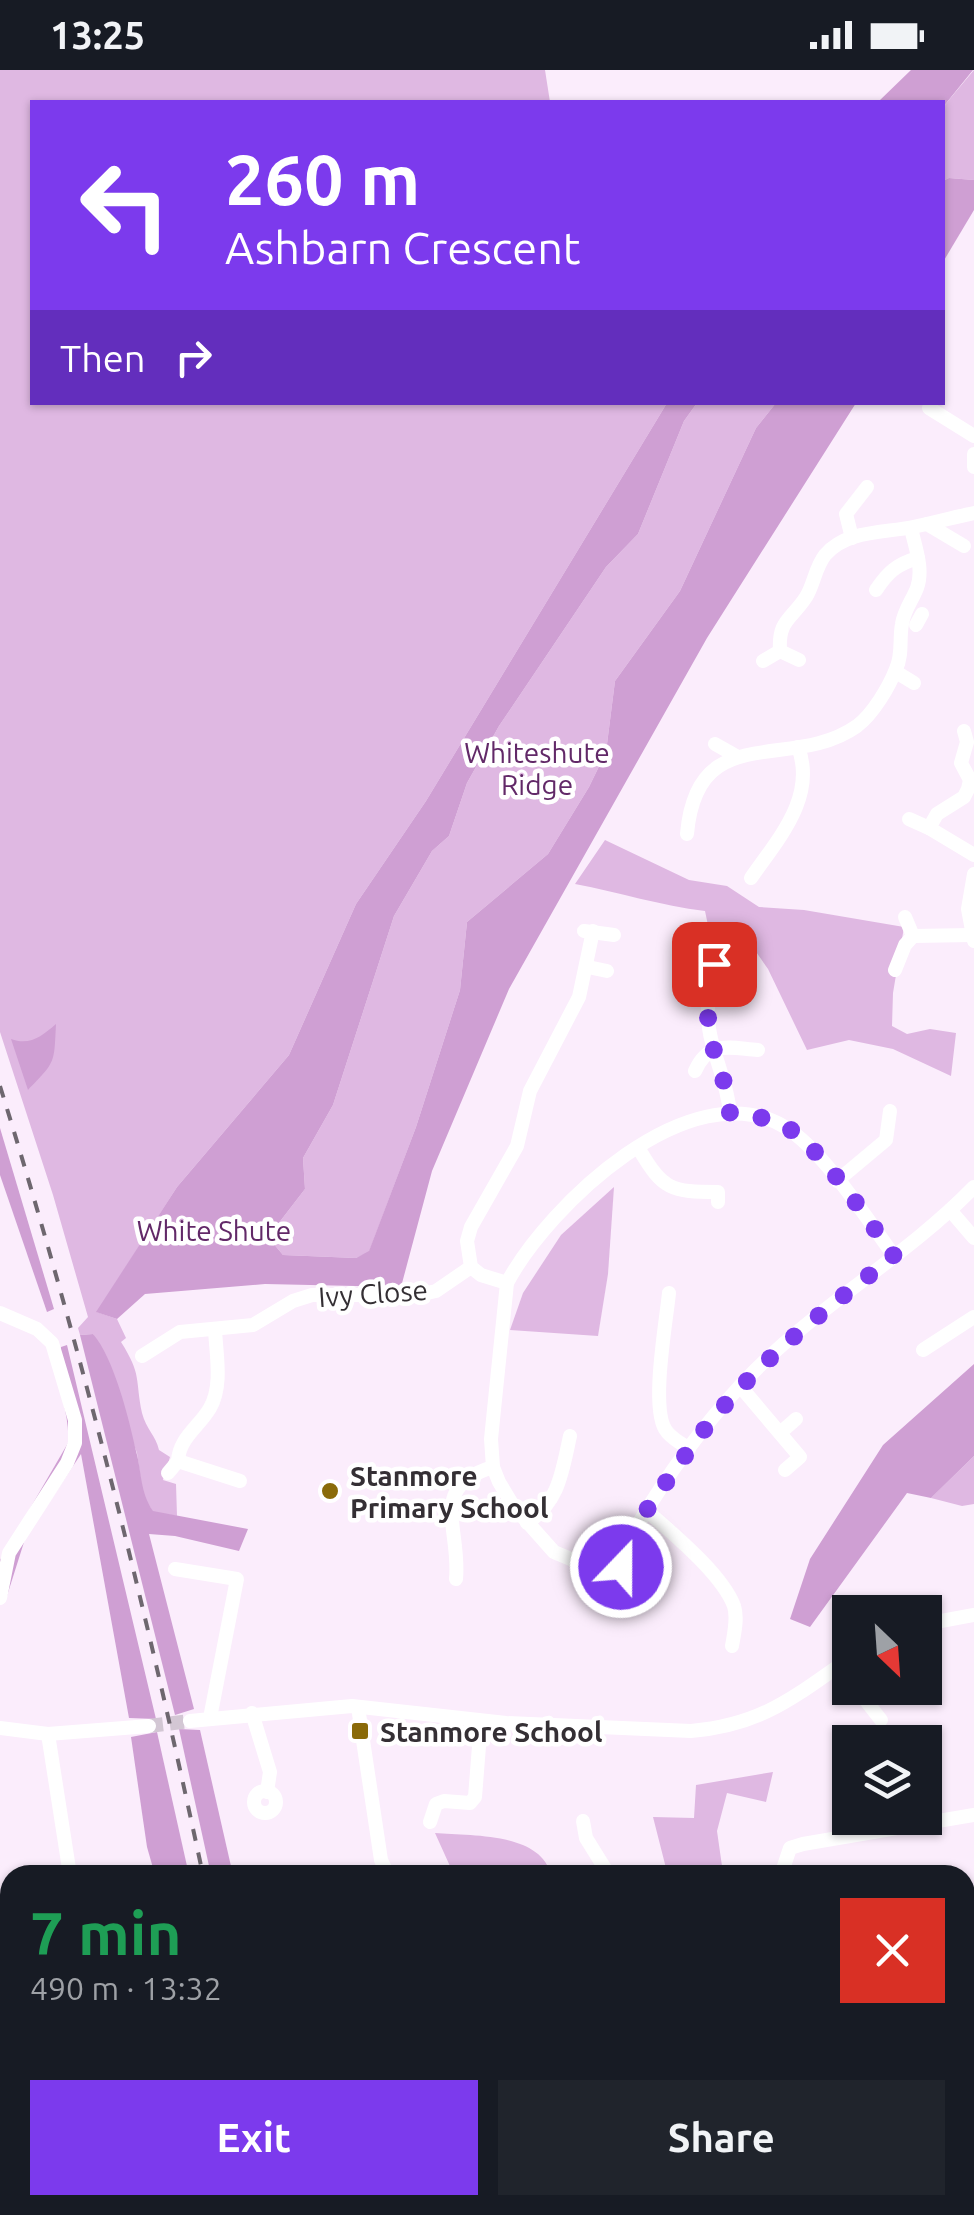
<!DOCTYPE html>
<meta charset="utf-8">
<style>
:root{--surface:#171b24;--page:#20242c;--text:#f1f3f6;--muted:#9ea1a6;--accent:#7c3aed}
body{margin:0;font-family:Ubuntu,sans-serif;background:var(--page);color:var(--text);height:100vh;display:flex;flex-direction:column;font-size:38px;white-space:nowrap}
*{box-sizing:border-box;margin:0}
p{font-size:32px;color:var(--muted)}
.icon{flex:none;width:55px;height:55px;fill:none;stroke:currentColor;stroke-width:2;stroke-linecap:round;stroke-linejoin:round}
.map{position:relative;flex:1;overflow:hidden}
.drawer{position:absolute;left:0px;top:1795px;width:975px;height:350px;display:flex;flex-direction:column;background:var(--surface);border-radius:30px 30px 0 0;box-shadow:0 2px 8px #0004}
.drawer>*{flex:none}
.guide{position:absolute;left:30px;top:30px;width:915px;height:305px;border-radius:0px;box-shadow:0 2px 8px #0004;background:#7c3aed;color:#fff;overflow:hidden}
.needle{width:65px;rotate:155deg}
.buttons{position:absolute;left:832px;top:1525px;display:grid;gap:20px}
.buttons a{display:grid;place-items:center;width:110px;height:110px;border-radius:0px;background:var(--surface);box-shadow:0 2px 8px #0004;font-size:50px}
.pin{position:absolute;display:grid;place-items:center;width:85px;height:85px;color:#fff;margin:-42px;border-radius:20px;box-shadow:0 5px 15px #0006}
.me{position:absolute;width:110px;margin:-55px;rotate:22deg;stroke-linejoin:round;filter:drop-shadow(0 0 8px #0008)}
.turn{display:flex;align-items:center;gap:35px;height:210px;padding:0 30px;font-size:45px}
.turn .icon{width:130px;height:130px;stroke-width:2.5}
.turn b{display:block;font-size:70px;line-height:85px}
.then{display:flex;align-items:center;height:95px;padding:0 30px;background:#0003;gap:20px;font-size:38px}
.round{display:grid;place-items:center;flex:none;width:105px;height:105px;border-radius:0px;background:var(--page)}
.headline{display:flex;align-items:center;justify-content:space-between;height:170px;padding:0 30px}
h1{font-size:60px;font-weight:600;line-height:75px;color:#1e9e55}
.cta{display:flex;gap:20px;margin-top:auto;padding:20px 30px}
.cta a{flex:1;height:115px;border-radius:0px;background:var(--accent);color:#fff;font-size:40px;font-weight:600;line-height:115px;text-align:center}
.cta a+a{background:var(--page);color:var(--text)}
.status{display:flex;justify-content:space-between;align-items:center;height:70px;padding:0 50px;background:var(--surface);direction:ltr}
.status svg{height:28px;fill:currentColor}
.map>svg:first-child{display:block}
.green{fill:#dfb8e2}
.forest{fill:#cf9fd3}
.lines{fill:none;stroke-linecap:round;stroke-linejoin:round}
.minor-tunnel{stroke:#d3c7d4;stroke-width:14;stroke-dasharray:14 7;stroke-linecap:butt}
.minor{stroke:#fff;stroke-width:14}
.rail{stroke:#6e676f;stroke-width:4;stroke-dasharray:12 12;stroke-linecap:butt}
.route{stroke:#7c3aed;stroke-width:18;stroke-dasharray:0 32.4}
.poi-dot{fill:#8a6a09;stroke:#fff;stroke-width:4}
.labels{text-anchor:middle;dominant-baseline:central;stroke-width:9;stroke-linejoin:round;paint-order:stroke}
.park-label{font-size:28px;fill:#622968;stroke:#fff}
.street-label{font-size:28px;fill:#342f34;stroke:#fff}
.poi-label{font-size:28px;font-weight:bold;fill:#342f34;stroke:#fff;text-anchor:start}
</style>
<div class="status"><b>13:25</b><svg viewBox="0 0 49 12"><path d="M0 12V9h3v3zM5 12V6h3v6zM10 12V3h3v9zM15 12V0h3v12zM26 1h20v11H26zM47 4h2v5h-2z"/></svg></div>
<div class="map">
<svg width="974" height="2145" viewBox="0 0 974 2145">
<rect width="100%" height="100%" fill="#fbedfc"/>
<g class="green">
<path d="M0 0H545L550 32H32V332L667 333 426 731 356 834 289 985 177 1117 97 1242 117 1249 126 1268 121 1272C142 1305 135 1309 142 1343 146 1359 156 1366 159 1380L170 1387 163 1410 176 1414 177 1446 153 1442 143 1426 137 1383 93 1264 80 1265 78 1258 88 1247 53 1125 0 962Z"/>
<path d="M974 0V110L949 108 943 111V37Z"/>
<path d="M697 333H776L756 358 680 521 615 611 606 682 589 717 548 784 467 852 460 920 416 1057 369 1182 356 1188 283 1185 268 1167 305 1119 303 1088 333 1035 394 846 432 781 449 766 467 713 499 656 606 497 638 464 684 351Z"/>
<path d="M605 770 689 810 727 816 759 837 804 840 904 857 893 923 892 956 907 964 930 959 956 963 951 1006 893 979 849 970 807 980 768 899 752 876 710 865 705 841C661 836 619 822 575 814Z"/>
<path d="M614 1117 608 1204 598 1266 510 1260 523 1223 561 1165Z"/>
<path d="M974 1386V1434L962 1436 931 1428Z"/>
<path d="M773 1702 766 1732 727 1723 717 1761 723 1803 667 1802 653 1747 694 1748 696 1715Z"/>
<path d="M435 1763C470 1766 541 1762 551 1805H454Z"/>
<path d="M282 2135H357V2139L336 2145H284Z"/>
<path d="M494 2135H673L663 2145H496Z"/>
</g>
<g class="forest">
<path d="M911 0H973L943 37 942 32H878Z"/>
<path d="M949 108 974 110V140L943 192V111Z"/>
<path d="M667 333H697L684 351 638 464 606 497 499 656 467 713 449 766 432 781 394 846 333 1035 303 1088 305 1119 268 1167 283 1185 356 1188 369 1181 416 1057 460 920 467 852 548 784 589 717 606 682 615 611 680 521 756 358 776 333H856L707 568 509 919 432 1101 401 1217 265 1214 145 1224 117 1249 96 1242 177 1117 289 985 356 834 426 731Z"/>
<path d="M56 954C54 994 56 991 28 1020L11 969C30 976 42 966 56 954Z"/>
<path d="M0 1058 54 1239 47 1242 0 1105Z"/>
<path d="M93 1264C114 1288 129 1349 136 1381 142 1403 140 1422 153 1441L248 1459 239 1481 175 1466 149 1464 194 1639 175 1645 80 1265Z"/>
<path d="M67 1275 156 1649 129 1648 81 1384 25 1469 6 1529H0V1490L68 1373C71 1339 50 1308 61 1277Z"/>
<path d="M974 1294V1386L931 1428 907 1423 810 1557 790 1549 810 1489 883 1375Z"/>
<path d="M179 1659 200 1660 233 1805H211Z"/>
<path d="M157 1662 189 1805H155L147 1777 131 1667Z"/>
<path d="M893 2135H945L936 2145H882Z"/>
</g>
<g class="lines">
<path class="minor-tunnel" d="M149 1656 190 1651"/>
<g class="minor">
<path d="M929 338 974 366"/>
<path d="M974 384V397"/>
<path d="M927 454 964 476"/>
<path d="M852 468 846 444 867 417"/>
<path d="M876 520C888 502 897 494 918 488"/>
<path d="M916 555 922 544"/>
<path d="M780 581C778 550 791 550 806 527 814 514 815 498 825 485 846 460 884 463 913 457 933 453 954 447 974 443"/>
<path d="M763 591 780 581 799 590"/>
<path d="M896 602 914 613"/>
<path d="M964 661 967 672 961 693 970 710 968 719 964 727 937 744 929 758 974 785"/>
<path d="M715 674 738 687"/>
<path d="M909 749 929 758"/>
<path d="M687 764C697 648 791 703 857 656 873 644 889 617 896 599 903 584 899 569 902 554 904 540 912 531 917 518 924 499 915 477 911 458"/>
<path d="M974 804 968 839 974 871"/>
<path d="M751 808C778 769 817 727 798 677"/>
<path d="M905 847 913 866"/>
<path d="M584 861 614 865"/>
<path d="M714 895C710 916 706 936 709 958 713 987 727 1010 730 1043"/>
<path d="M588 897 607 901"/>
<path d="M895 900 905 875 913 866 972 865"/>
<path d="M695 1001C709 970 729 978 758 980"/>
<path d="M639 1079C663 1120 671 1122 718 1122V1132"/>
<path d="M837 1111 886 1070 890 1041"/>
<path d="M950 1140 974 1168"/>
<path d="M507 1213 481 1205 471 1197 467 1171 471 1157 517 1076 530 1021 579 927 593 861"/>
<path d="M669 1223C666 1253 651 1335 665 1359 670 1368 681 1373 689 1379"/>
<path d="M0 1243 37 1259 52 1273 75 1350V1373L67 1393 9 1483 0 1528"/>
<path d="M923 1280 974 1247"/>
<path d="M142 1286 180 1262 253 1255 293 1231 312 1225H418L436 1221 471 1197"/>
<path d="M740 1316 800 1387 785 1400"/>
<path d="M780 1363 796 1349"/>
<path d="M178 1391 240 1411"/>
<path d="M168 1403 178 1391C179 1368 199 1357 210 1338 223 1315 216 1284 215 1259"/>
<path d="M647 1441C672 1463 722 1504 734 1536 738 1548 734 1564 732 1576"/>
<path d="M527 1453C559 1432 562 1402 570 1366"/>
<path d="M621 1497 585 1495 554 1482 514 1437 499 1412 493 1397 491 1369 507 1213C548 1136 690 1000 785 1057 822 1079 868 1150 894 1186"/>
<path d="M621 1497C632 1488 629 1469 637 1456 666 1407 703 1356 741 1315 811 1239 903 1190 974 1117"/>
<path d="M621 1497 633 1516H652"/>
<path d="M175 1499 237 1509 210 1648"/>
<path d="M456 1509C461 1458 427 1417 493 1397"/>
<path d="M925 1554 974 1545"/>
<path d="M856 1618 881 1650"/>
<path d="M358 1637 381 1790 388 1805"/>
<path d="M252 1643 270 1702 267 1722"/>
<path d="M190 1651 352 1636 506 1653 691 1661C762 1655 794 1627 850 1588"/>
<path d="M0 1658 48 1664 149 1656"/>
<path d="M48 1664 70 1805"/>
<circle cx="265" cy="1732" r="11"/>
<path d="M583 1751 586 1768 609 1805"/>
<path d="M430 1752 436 1734 444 1731 470 1733 475 1727 481 1651"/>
<path d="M781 1805 790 1778 803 1774 974 1745"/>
<path d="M0 1834 10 1833"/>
<path d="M965 1951 974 1943"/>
<path d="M0 1974 10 1971"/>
<path d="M0 2106 10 2104"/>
<path d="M116 2135 118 2145"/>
<path d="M427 2135 428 2145"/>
<path d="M728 2145 739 2135"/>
<path d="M762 2145 772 2135"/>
</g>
<g class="rail">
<path d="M0 1016C81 1277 146 1538 203 1805"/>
<path d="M273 2135 275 2145"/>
</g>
</g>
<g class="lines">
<path class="route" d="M621 1497C632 1488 629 1469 637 1456 652 1430 672 1405 689 1380 747 1299 817 1246 894 1186 869 1152 819 1074 783 1055 767 1047 747 1045 730 1043 727 1010 713 987 709 958 706 936 710 916 714 894"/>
</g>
<g class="poi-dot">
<circle cx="330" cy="1421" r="10"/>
<rect x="350" y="1651" width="20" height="20" rx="5"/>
</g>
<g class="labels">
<g class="park-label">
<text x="537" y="682">Whiteshute<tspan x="537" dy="32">Ridge</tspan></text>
<text x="214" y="1160">White Shute</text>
</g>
<g class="street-label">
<text transform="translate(373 1223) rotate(-4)">Ivy Close</text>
</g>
<g class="poi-label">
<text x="350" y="1405">Stanmore<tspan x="350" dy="32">Primary School</tspan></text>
<text x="380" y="1661">Stanmore School</text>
</g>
</g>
</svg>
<div class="buttons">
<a><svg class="needle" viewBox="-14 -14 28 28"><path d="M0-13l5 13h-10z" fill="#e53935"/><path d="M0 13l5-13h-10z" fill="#9ea1a6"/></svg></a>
<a><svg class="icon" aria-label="layers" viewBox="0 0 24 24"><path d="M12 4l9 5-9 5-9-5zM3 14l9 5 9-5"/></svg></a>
</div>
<div class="pin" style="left:714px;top:894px;background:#d93025"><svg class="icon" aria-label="arrive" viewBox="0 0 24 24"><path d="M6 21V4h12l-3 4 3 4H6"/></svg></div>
<svg class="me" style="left:621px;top:1497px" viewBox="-20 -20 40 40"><circle r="17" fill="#7c3aed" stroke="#fff" stroke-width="3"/><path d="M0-11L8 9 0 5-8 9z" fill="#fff"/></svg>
<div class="guide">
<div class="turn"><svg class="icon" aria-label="left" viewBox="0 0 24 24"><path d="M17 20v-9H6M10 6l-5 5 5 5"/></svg><div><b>260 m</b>Ashbarn Crescent</div></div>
<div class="then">Then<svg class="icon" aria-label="right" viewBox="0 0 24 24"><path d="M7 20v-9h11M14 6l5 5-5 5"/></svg></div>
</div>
<section class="drawer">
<div class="headline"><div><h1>7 min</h1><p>490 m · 13:32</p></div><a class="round" style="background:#d93025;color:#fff"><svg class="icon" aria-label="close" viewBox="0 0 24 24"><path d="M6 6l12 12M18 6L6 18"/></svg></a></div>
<div class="cta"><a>Exit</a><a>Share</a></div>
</section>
</div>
